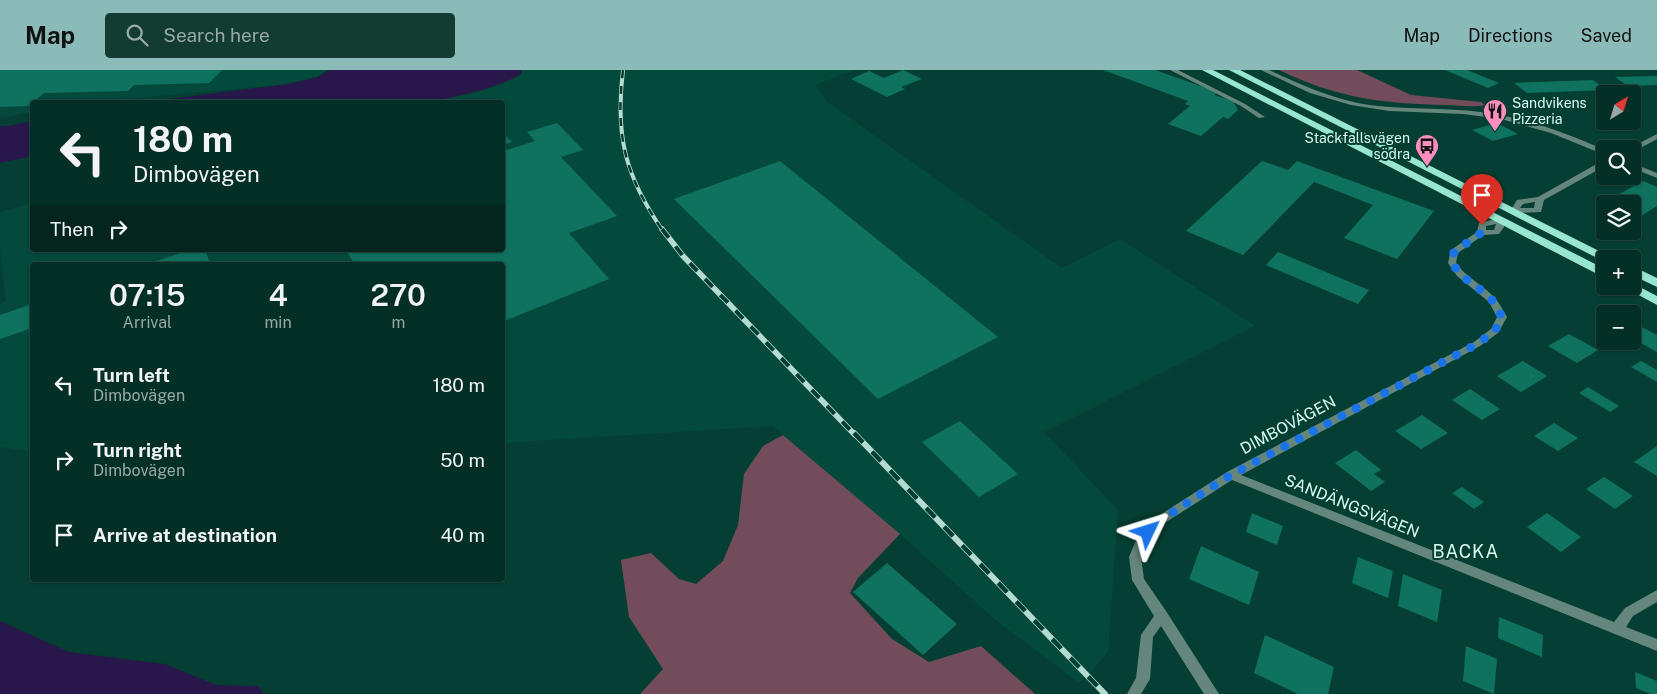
<!DOCTYPE html>
<meta charset="utf-8">
<style>
:root{--surface:#042f26;--page:#123b32;--text:#f1f3f6;--muted:#97a9a7;--line:#254a43;--accent:#8bbbb9}
body{margin:0;font-family:"Public Sans",sans-serif;background:var(--page);color:var(--text);height:100vh;display:flex;flex-direction:column;font-size:19px;white-space:nowrap}
*{box-sizing:border-box;margin:0}
p{font-size:16px;color:var(--muted)}
.icon{flex:none;width:28px;height:28px;fill:none;stroke:currentColor;stroke-width:2;stroke-linecap:round;stroke-linejoin:round}
.map{position:relative;flex:1;overflow:hidden}
.details{position:absolute;left:30px;top:192px;width:475px;height:320px;display:flex;flex-direction:column;background:var(--surface);border-radius:5px;box-shadow:0 1px 4px #0004,0 0 0 1px var(--line)}
.details>*{flex:none}
.guide{position:absolute;left:30px;top:30px;width:475px;height:152px;border-radius:5px;box-shadow:0 1px 4px #0004,0 0 0 1px var(--line);background:#042f26;color:var(--text);overflow:hidden}
.needle{width:32px;rotate:38deg}
.fabs{position:absolute;left:1596px;top:15px;display:grid;gap:10px}
.fabs a{display:grid;place-items:center;width:45px;height:45px;border-radius:5px;background:var(--surface);box-shadow:0 1px 4px #0004,0 0 0 1px var(--line);font-size:25px}
.pin{position:absolute;display:grid;place-items:center;width:42px;height:42px;color:#fff;margin:-51px -21px;border-radius:50% 50% 50% 0;rotate:-45deg;box-shadow:0 0 5px #0007}
.pin .icon{rotate:45deg}
.me{position:absolute;width:55px;margin:-28px;rotate:49deg;stroke-linejoin:round;filter:drop-shadow(0 0 4px #0008)}
.turn{display:flex;align-items:center;gap:18px;height:105px;padding:0 20px;font-size:22px}
.turn .icon{width:65px;height:65px;stroke-width:2.5}
.turn b{display:block;font-size:35px;line-height:42px}
.then{display:flex;align-items:center;height:48px;padding:0 20px;background:#0003;gap:10px;font-size:19px}
.eta{display:flex;justify-content:space-evenly;align-items:center;height:85px;text-align:center}
.eta b{font-size:30px;font-weight:600;line-height:35px}
ul{padding:0;list-style:none}
li{display:flex;align-items:center;gap:15px;height:75px;padding:0 20px}
li div{flex:1}
li b{display:block;font-size:19px}
li em{font-style:normal}
header{display:flex;align-items:center;gap:30px;box-sizing:border-box;height:70px;padding:0 25px;background:var(--accent);color:#111}
header strong{font-size:24px}
nav{display:flex;gap:28px;margin-inline-start:auto;font-size:18px}
.search{width:350px;height:45px;background:var(--page);display:flex;align-items:center;gap:12px;box-sizing:border-box;padding:0 18px;border-radius:5px;color:var(--muted);font-size:19px}
.map>svg:first-child{display:block}
.built{fill:#044a3c}
.green{fill:#734c5c}
.water{fill:#28174b}
.building{fill:#0e725e}
.lines{fill:none;stroke-linecap:round;stroke-linejoin:round}
.minor{fill:#65867c;fill-rule:evenodd}
.trunk{fill:#98e6cf;fill-rule:evenodd}
.rail-far2-casing{stroke:#b5dbd0;stroke-width:4}
.rail-far1-casing{stroke:#b5dbd0;stroke-width:5.5}
.rail-casing{stroke:#b5dbd0;stroke-width:6}
.rail-far2{stroke:#053f33;stroke-width:2.5;stroke-dasharray:8;stroke-linecap:butt}
.rail-far1{stroke:#053f33;stroke-width:4;stroke-dasharray:11;stroke-linecap:butt}
.rail{stroke:#053f33;stroke-width:4.5;stroke-dasharray:13;stroke-linecap:butt}
.route{stroke:#1a73e8;stroke-width:9;stroke-dasharray:0 16.2}
.labels{text-anchor:middle;dominant-baseline:central;stroke-width:4;stroke-linejoin:round;paint-order:stroke}
.far-poi-label{font-size:14px;fill:#d9fbf0;stroke:#053f33;text-anchor:start}
.street-label{font-size:16px;fill:#d9fbf0;stroke:#053f33}
.neighbourhood-label{font-size:18px;letter-spacing:1px;fill:#d9fbf0;stroke:#053f33}
</style>
<header>
<strong>Map</strong>
<div class="search"><svg class="icon" aria-label="search" viewBox="0 0 24 24"><circle cx="10" cy="10" r="6"/><path d="M15 15l6 6"/></svg>Search here</div>
<nav><a>Map</a><a>Directions</a><a>Saved</a></nav>
</header>
<div class="map">
<svg width="1657" height="624" viewBox="0 0 1657 624">
<rect width="100%" height="100%" fill="#053f33"/>
<g class="built">
<path d="M0 0H329L317 7 288 14 93 32H32V42L0 48Z"/>
<path d="M522 0H853L815 15 827 32 1062 198 1120 169 1255 256 1044 362 1118 440 1108 582 1087 606 1079 613 998 552 900 464 773 356 503 373 502 195H32V381L0 377V234L6 231 0 179V142L32 133V180H502V32H427L471 24 502 14 520 5Z"/>
</g>
<g class="green">
<path d="M1279 0H1357L1411 25 1481 32 1485 35C1474 38 1458 35 1447 35 1383 34 1337 28 1279 0Z"/>
<path d="M783 365 900 464 858 508 850 523 892 569 929 592 981 576 1035 624H640L663 599 629 547 621 490 651 483 679 509 696 514 723 491 738 455 744 404 763 376Z"/>
</g>
<g class="water">
<path d="M329 0H522L520 5C490 20 460 26 427 32H145L288 14 317 7Z"/>
<path d="M32 51V86L0 93V56H9Z"/>
<path d="M0 551 69 582 165 594 216 615 258 616 264 624H0Z"/>
</g>
<g class="building">
<path d="M0 0H222L209 13 134 15 128 21 44 23 28 36 0 37Z"/>
<path d="M903 0 922 9 901 17 905 19 887 27 851 9 869 1 884 8Z"/>
<path d="M1103 0H1155L1218 22 1214 25 1233 31 1238 40 1228 49 1223 47 1201 66 1168 54 1190 36 1185 34 1188 31Z"/>
<path d="M1445 0H1467L1499 13 1488 18Z"/>
<path d="M1657 6V15L1628 16 1615 7Z"/>
<path d="M1593 10 1607 20 1527 23 1514 13Z"/>
<path d="M557 53 583 80 561 87 617 146 569 163 609 209 502 252V195H344L353 192 346 180H502V66L505 65 512 72 503 75 507 80 535 71 527 62Z"/>
<path d="M1497 53 1518 64 1493 71 1472 60Z"/>
<path d="M780 91 998 267 878 329 674 129Z"/>
<path d="M1262 91 1288 100 1297 91 1434 141 1397 189 1344 168 1373 135 1314 112 1243 185 1186 161Z"/>
<path d="M1643 111 1657 117V136L1633 151 1632 134H1605V138L1600 135Z"/>
<path d="M190 180H205L211 195H144Z"/>
<path d="M1278 182 1369 220 1358 234 1266 195Z"/>
<path d="M32 234V258L0 269V245Z"/>
<path d="M1610 239 1618 244H1605V253L1595 248Z"/>
<path d="M1632 252 1657 265V282L1632 268Z"/>
<path d="M1569 264 1598 280 1577 293 1548 276Z"/>
<path d="M1523 291 1547 306 1521 322 1497 306Z"/>
<path d="M1641 291 1657 300V312L1631 297Z"/>
<path d="M1588 317 1619 336 1610 342 1579 323Z"/>
<path d="M1470 319 1500 339 1482 350 1452 330Z"/>
<path d="M1422 345 1448 363 1421 379 1395 361Z"/>
<path d="M960 351 1018 404 979 427 922 372Z"/>
<path d="M1554 353 1578 368 1558 381 1534 366Z"/>
<path d="M1657 376V406L1634 392Z"/>
<path d="M1356 380 1381 400 1374 404 1385 412 1371 421 1335 393Z"/>
<path d="M1604 407 1633 426 1615 439 1586 419Z"/>
<path d="M1462 417 1484 432 1474 439 1452 423Z"/>
<path d="M1252 443 1283 456 1277 475 1246 462Z"/>
<path d="M1547 443 1581 467 1561 482 1527 457Z"/>
<path d="M1201 476 1259 502 1249 535 1189 509Z"/>
<path d="M1358 487 1393 501 1388 528 1352 513Z"/>
<path d="M887 493 957 554 923 585 853 522Z"/>
<path d="M1403 504 1442 520 1437 552 1398 536Z"/>
<path d="M1499 547 1543 565 1542 587 1498 568Z"/>
<path d="M1265 565 1334 597 1328 624H1298L1254 603Z"/>
<path d="M1466 576 1497 589 1494 624 1463 611Z"/>
<path d="M1635 602 1657 611V624H1651L1636 618Z"/>
</g>
<g class="lines">
<g class="minor">
<path d="M1170 0H1178L1245 34 1265 47 1259 48 1241 36Z"/>
<path d="M1261 0H1269C1304 16 1339 32 1378 36 1419 40 1459 37 1500 45 1537 52 1571 65 1605 80V85L1551 63 1501 49 1463 44 1389 41 1351 35 1310 23Z"/>
<path d="M1657 64V69L1635 81 1628 79Z"/>
<path d="M1602 91H1605V96L1544 130 1541 142 1514 143 1510 141 1517 130 1538 127ZM1535 132 1534 138H1520L1523 134Z"/>
<path d="M1632 93 1657 103V108L1632 98Z"/>
<path d="M1500 148 1504 150V157L1499 164 1483 165 1458 183 1456 193C1466 207 1481 214 1493 226 1499 232 1503 240 1507 247L1498 263 1480 276 1241 405 1614 552 1625 538 1657 520V532L1633 546 1626 557 1657 569V581L1232 410 1160 456 1146 473 1141 487 1144 509 1166 541 1219 624H1204L1161 556 1153 567 1150 609 1141 624H1127L1136 608 1141 565 1154 546 1132 510 1129 487 1137 468 1152 450 1227 402 1474 272 1491 259 1497 247 1489 232 1457 206 1448 193 1451 180 1477 162 1479 153ZM1496 154 1494 160H1486V156Z"/>
</g>
<g class="trunk">
<path d="M1202 0H1213L1605 199V208Z"/>
<path d="M1229 0H1240L1615 189H1605V192Z"/>
<path d="M1632 196 1657 208V217L1632 205Z"/>
<path d="M1632 213 1657 226V235L1622 216H1632Z"/>
</g>
<g class="rail-far2-casing">
<path id="rail-far2" d="M623 0C615 66 625 106 663 161"/>
</g>
<g class="rail-far1-casing">
<path id="rail-far1" d="M662 159 683 186 855 365"/>
</g>
<g class="rail-casing">
<path id="rail" d="M854 363 1105 624"/>
</g>
<use href="#rail-far2" class="rail-far2"/>
<use href="#rail-far1" class="rail-far1"/>
<use href="#rail" class="rail"/>
</g>
<g class="lines">
<path class="route" d="M1148 462 1156 453 1231 405 1477 274 1495 261 1502 247C1499 242 1496 235 1492 230 1478 215 1462 211 1452 192L1454 182 1481 163 1482 155"/>
</g>
<defs>
<g id="restaurant-pin" transform="scale(1.25)"><path d="M0 17L-7.5 6A9.5 9.5 0 1 1 7.5 6Z" fill="#fd8ebe" stroke="#053f33"/><path d="M-5-6h1v4h1v-4h1v4h1v-4h1v5L-1.5 .5V6h-2V.5L-5-1ZM5-6V6H3V1.5H1.5Q1.5-4 5-6Z" fill="#111"/></g>
<g id="bus-pin" transform="scale(1.25)"><path d="M0 17L-7.5 6A9.5 9.5 0 1 1 7.5 6Z" fill="#fd8ebe" stroke="#053f33"/><path d="M-5-6H5V4H4V6H2V4H-2V6H-4V4H-5ZM-3.5-4V0h7V-4ZM-3.5 1.2v1.5H-2V1.2ZM2 1.2v1.5H3.5V1.2Z" fill="#111"/></g>
</defs>
<g fill-rule="evenodd">
<use href="#restaurant-pin" x="1495" y="41"/>
<use href="#bus-pin" x="1427" y="76"/>
</g>
<g class="labels">
<g class="far-poi-label">
<text x="1512" y="33">Sandvikens<tspan x="1512" dy="16">Pizzeria</tspan></text>
<text x="1410" y="68" text-anchor="end">Stackfallsvägen<tspan x="1410" dy="16">södra</tspan></text>
</g>
<g class="street-label">
<text transform="translate(1288 355) rotate(-28)">DIMBOVÄGEN</text>
<text transform="translate(1352 436) rotate(22)">SANDÄNGSVÄGEN</text>
</g>
<g class="neighbourhood-label">
<text x="1466" y="481">BACKA</text>
</g>
</g>
</svg>
<div class="fabs">
<a><svg class="needle" viewBox="-14 -14 28 28"><path d="M0-13l5 13h-10z" fill="#e53935"/><path d="M0 13l5-13h-10z" fill="#97a9a7"/></svg></a>
<a><svg class="icon" aria-label="search" viewBox="0 0 24 24"><circle cx="10" cy="10" r="6"/><path d="M15 15l6 6"/></svg></a>
<a><svg class="icon" aria-label="layers" viewBox="0 0 24 24"><path d="M12 4l9 5-9 5-9-5zM3 14l9 5 9-5"/></svg></a>
<a>+</a>
<a>−</a>
</div>
<div class="pin" style="left:1482px;top:155px;background:#d93025"><svg class="icon" aria-label="arrive" viewBox="0 0 24 24"><path d="M6 21V4h12l-3 4 3 4H6"/></svg></div>
<svg class="me" style="left:1148px;top:462px" viewBox="-20 -20 40 40"><path d="M0-17L14 15 0 8-14 15z" fill="#1a73e8" stroke="#fff" stroke-width="4"/></svg>
<div class="guide">
<div class="turn"><svg class="icon" aria-label="left" viewBox="0 0 24 24"><path d="M17 20v-9H6M10 6l-5 5 5 5"/></svg><div><b>180 m</b>Dimbovägen</div></div>
<div class="then">Then<svg class="icon" aria-label="right" viewBox="0 0 24 24"><path d="M7 20v-9h11M14 6l5 5-5 5"/></svg></div>
</div>
<section class="details">
<div class="eta">
<div><b>07:15</b><p>Arrival</p></div>
<div><b>4</b><p>min</p></div>
<div><b>270</b><p>m</p></div>
</div>
<ul>
<li><svg class="icon" aria-label="left" viewBox="0 0 24 24"><path d="M17 20v-9H6M10 6l-5 5 5 5"/></svg><div><b>Turn left</b><p>Dimbovägen</p></div><em>180 m</em></li>
<li><svg class="icon" aria-label="right" viewBox="0 0 24 24"><path d="M7 20v-9h11M14 6l5 5-5 5"/></svg><div><b>Turn right</b><p>Dimbovägen</p></div><em>50 m</em></li>
<li><svg class="icon" aria-label="arrive" viewBox="0 0 24 24"><path d="M6 21V4h12l-3 4 3 4H6"/></svg><div><b>Arrive at destination</b></div><em>40 m</em></li>
</ul>
</section>
</div>
